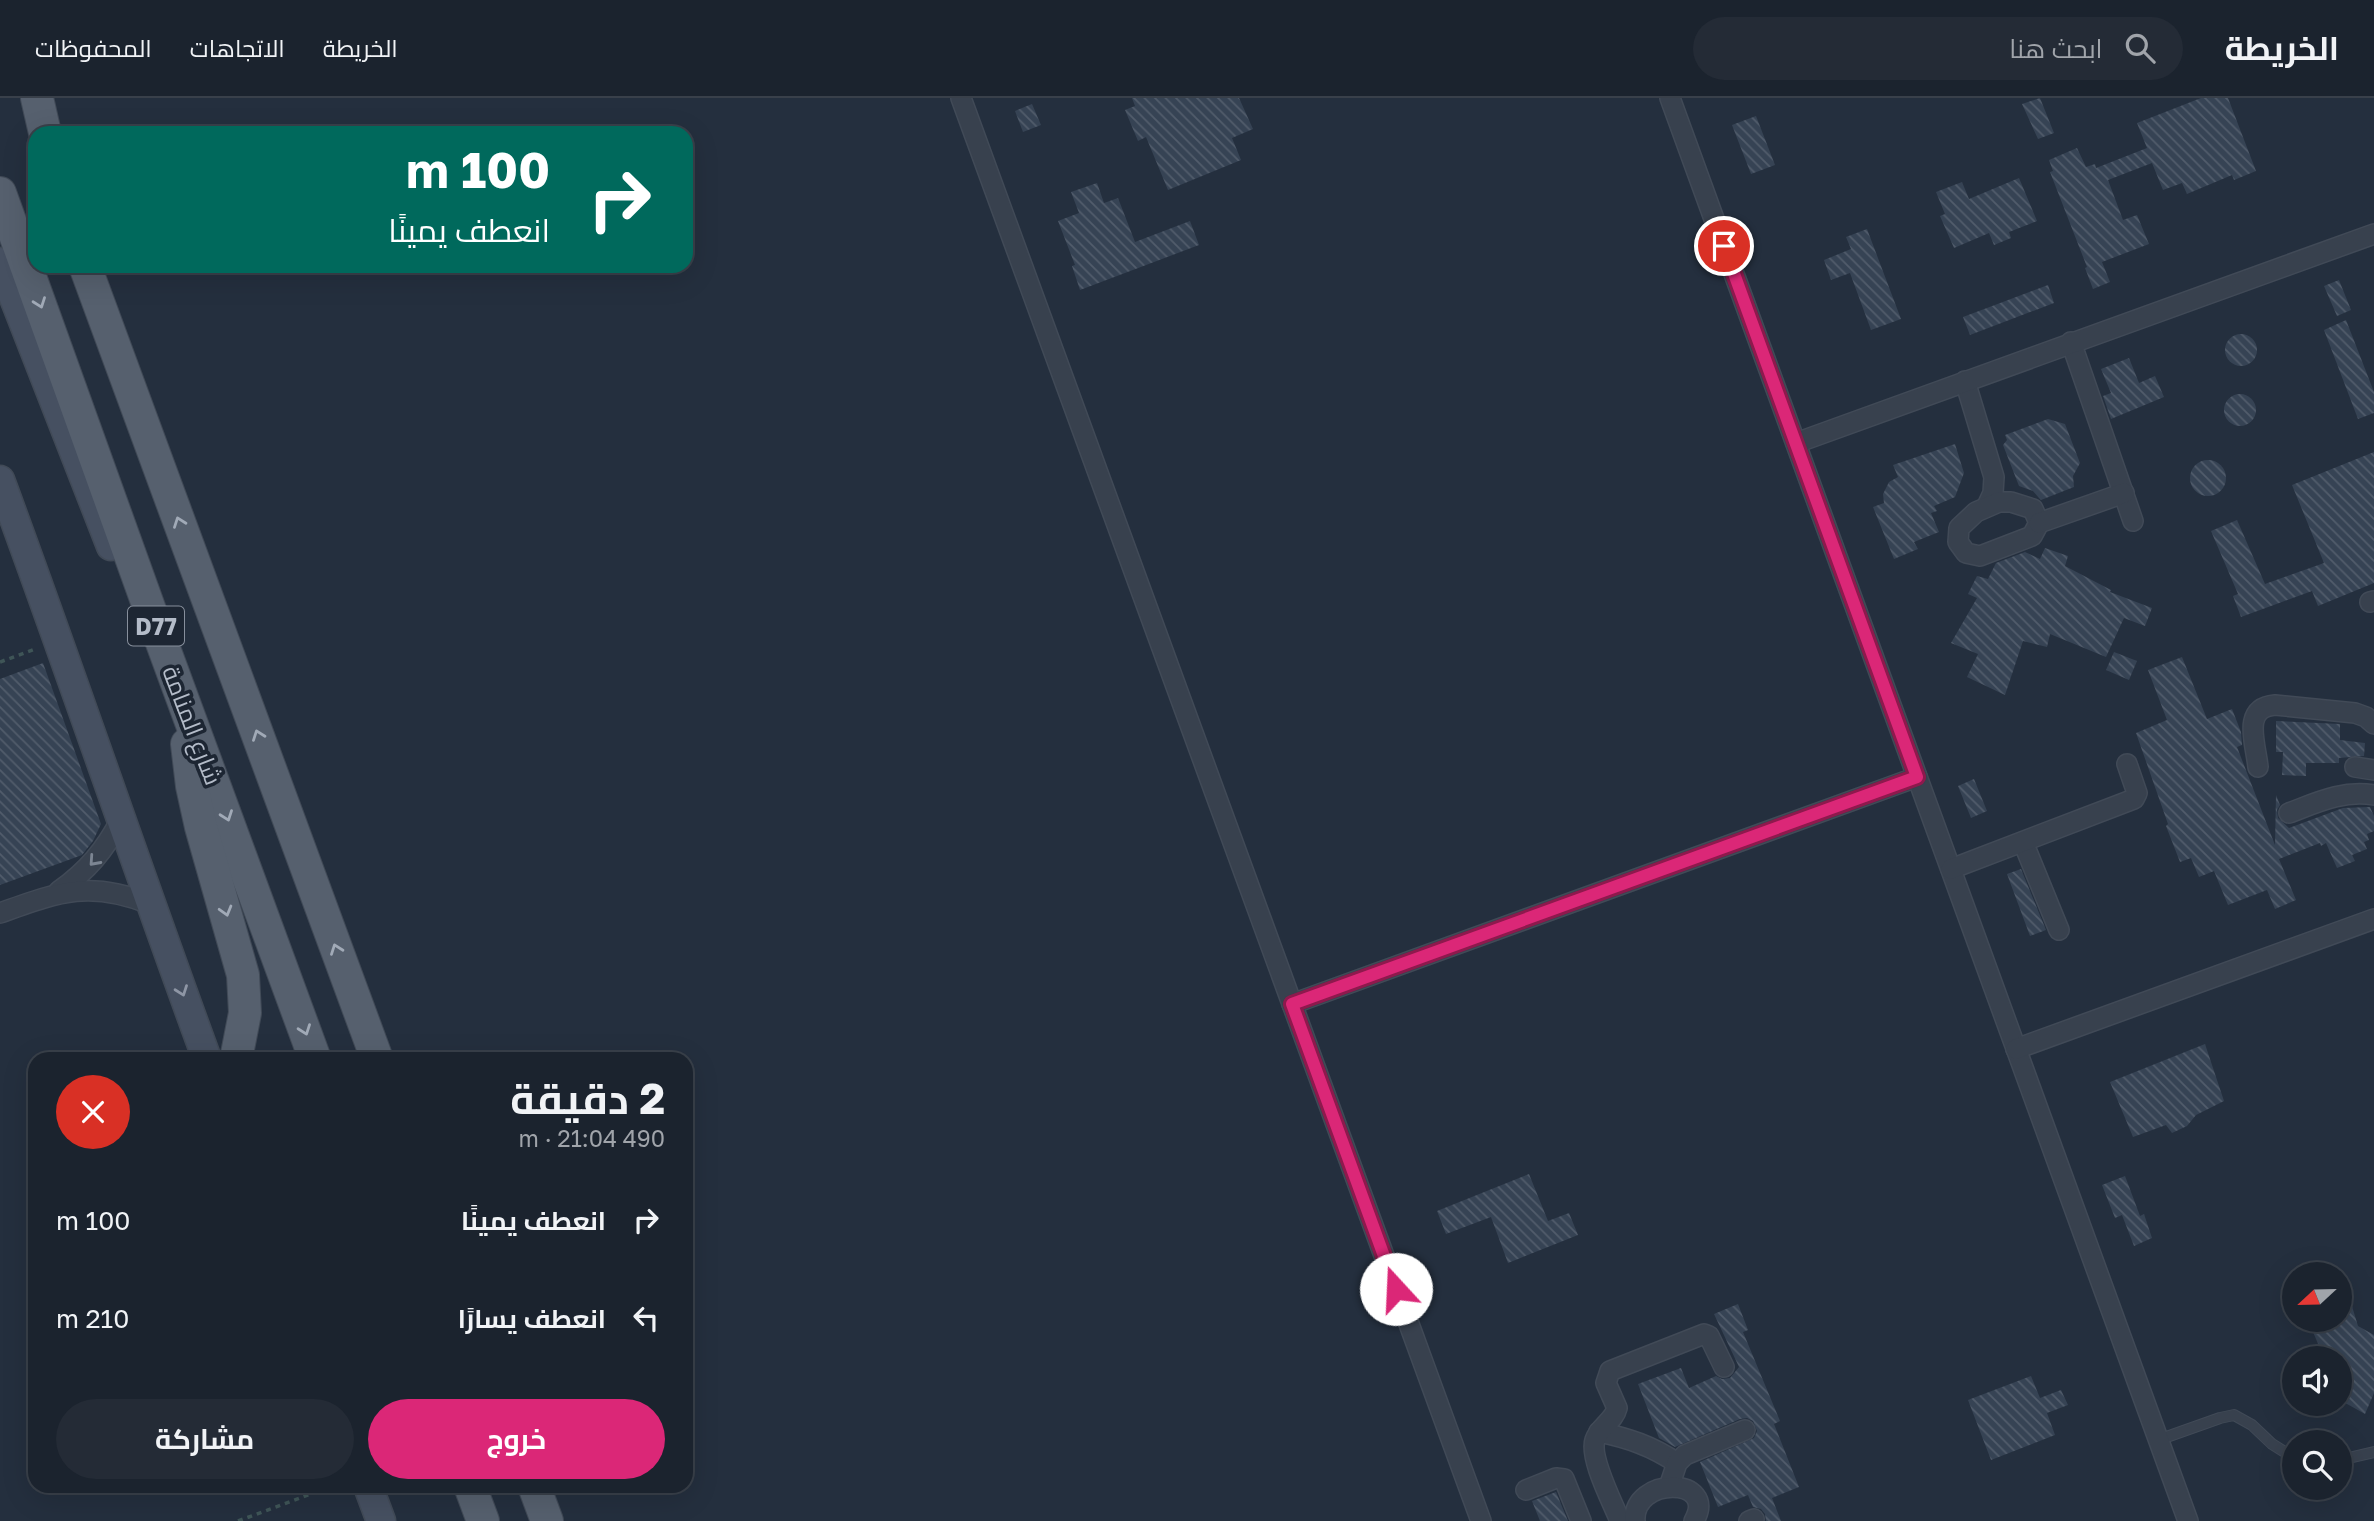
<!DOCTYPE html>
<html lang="ar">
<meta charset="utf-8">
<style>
:root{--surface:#1b232e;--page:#242b36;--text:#f1f3f6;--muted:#a0a4aa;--line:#39404a;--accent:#db2777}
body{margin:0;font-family:"Golos Text",Cairo,sans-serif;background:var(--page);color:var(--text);direction:rtl;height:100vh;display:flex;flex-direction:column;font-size:26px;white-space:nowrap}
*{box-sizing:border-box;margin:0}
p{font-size:23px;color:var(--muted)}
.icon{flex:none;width:38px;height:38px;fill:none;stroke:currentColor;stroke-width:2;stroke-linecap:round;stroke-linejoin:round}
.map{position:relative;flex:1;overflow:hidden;direction:ltr}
.side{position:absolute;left:28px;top:954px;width:665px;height:441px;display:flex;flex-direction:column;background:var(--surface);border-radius:21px;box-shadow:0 7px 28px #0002,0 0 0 2px var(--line);direction:rtl}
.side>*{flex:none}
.hud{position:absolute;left:28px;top:28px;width:665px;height:147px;border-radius:21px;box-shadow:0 7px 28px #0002,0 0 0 2px var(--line);direction:rtl;background:#00695c;color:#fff;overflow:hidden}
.needle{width:46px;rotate:248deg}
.buttons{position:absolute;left:2282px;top:1164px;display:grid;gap:14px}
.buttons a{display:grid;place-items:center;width:70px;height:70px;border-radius:50%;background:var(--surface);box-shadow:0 7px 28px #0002,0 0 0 2px var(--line);font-size:35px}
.pin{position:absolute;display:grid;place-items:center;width:60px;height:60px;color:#fff;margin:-30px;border:4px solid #fff;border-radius:50%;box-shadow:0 2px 7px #0007}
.me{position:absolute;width:77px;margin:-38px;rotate:340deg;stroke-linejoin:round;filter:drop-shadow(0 0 5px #0008)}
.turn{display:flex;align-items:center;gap:24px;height:147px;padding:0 28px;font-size:32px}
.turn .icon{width:91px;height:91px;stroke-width:2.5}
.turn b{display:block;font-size:49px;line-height:60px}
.round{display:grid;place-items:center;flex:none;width:74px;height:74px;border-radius:37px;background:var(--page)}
.headline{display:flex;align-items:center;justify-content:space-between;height:119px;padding:0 28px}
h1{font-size:42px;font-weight:700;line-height:52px}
.button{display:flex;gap:14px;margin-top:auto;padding:14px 28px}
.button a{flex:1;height:80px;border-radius:42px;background:var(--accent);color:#fff;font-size:28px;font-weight:700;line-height:80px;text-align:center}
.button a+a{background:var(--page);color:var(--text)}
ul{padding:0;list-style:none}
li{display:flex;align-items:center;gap:21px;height:98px;padding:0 28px}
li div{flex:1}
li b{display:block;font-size:26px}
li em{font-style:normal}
header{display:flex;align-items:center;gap:42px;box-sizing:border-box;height:98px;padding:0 35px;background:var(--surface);border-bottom:2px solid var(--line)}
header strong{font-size:33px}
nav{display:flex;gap:38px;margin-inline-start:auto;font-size:24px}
.search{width:490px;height:63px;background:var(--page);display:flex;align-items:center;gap:18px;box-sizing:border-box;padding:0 24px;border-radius:38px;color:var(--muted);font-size:26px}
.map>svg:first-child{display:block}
.building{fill:url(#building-back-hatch)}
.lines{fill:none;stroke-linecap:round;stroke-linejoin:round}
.lane-casing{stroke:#414a57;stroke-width:12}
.street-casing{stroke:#414a57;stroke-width:22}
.secondary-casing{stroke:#414a57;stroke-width:31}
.primary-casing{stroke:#414a57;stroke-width:34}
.path{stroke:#3f5557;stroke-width:3.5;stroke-dasharray:5 5;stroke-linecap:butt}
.lane{stroke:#38414e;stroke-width:10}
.street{stroke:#38414e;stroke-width:19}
.secondary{stroke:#465061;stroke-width:28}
.primary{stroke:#56606e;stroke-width:32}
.oneway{stroke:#a1aab7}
.oneway2{stroke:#7c8592}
.oneway3{stroke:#8e96a5}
.route-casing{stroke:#8e194d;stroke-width:18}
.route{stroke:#db2777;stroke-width:12}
.labels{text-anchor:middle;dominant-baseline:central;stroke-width:7;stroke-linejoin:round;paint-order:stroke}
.shield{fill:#1d2633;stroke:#878f9c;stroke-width:2}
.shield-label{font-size:23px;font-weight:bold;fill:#b4bcc9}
.street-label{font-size:24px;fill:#b4bcc9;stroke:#1d2633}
</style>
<header>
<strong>الخريطة</strong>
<div class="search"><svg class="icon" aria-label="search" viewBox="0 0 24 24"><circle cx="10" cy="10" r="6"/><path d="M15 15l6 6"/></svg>ابحث هنا</div>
<nav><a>الخريطة</a><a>الاتجاهات</a><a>المحفوظات</a></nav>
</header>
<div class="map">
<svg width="2374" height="1423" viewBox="0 0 2374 1423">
<defs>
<pattern id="building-back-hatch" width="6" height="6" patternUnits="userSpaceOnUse" patternTransform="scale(1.75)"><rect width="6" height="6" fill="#364354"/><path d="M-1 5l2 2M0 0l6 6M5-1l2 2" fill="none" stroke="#515c6b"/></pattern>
</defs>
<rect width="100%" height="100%" fill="#242f3e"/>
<g class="building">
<path d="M1132 0H1239L1253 31 1232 40 1241 62 1168 92 1146 39 1138 43 1125 12 1135 8Z"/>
<path d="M2040 0 2054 35 2038 41 2022 6Z"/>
<path d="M2201 0H2228L2256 73 2234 82 2232 77 2187 96 2182 85 2163 92 2152 65 2108 82 2123 122 2137 117 2149 146 2102 164 2110 184 2093 191 2085 170 2087 169 2050 74 2053 73 2049 62 2077 50 2086 69 2095 66 2096 70 2147 50 2137 25Z"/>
<path d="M1032 6 1041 27 1023 34 1015 13Z"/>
<path d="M1756 18 1775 67 1751 76 1732 27Z"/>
<path d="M2019 80 2037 123 2009 134 2011 140 1994 147 1989 135 1954 150 1940 118 1945 116 1936 94 1962 84 1969 101Z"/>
<path d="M1097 85 1104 105 1118 100 1135 144 1190 123 1199 147 1080 192 1072 168 1075 167 1058 123 1079 115 1071 94Z"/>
<path d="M1867 131 1901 221 1871 232 1850 175 1831 182 1824 162 1851 151 1846 139Z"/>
<path d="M2339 182 2351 212 2337 218 2324 188Z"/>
<path d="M2048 187 2054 205 1970 237 1963 219Z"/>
<path d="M2346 222 2374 294V315L2358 321 2324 232Z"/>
<circle cx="2241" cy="252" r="16"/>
<path d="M2129 260 2139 285 2155 278 2164 299 2111 321 2103 298 2111 295 2101 271Z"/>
<circle cx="2240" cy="312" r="16"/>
<path d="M2048 321 2065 326 2080 365 2073 378 2074 389 2041 402 2033 393 2019 388 2003 347 2007 342 2005 337Z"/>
<path d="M1955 346 1964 375 1955 399 1934 408 1937 413 1931 415 1939 434 1914 444 1918 451 1894 461 1873 409 1884 405 1883 396 1889 384 1898 379 1893 367Z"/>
<path d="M2374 354V485L2318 508 2312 493 2241 519 2233 498 2238 496 2211 433 2237 422 2265 486 2324 465 2292 387Z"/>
<circle cx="2208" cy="380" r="18"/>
<path d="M2045 450 2068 458 2065 468 2111 492 2110 494 2152 510 2145 528 2124 520 2106 559 2050 536 2047 549 2023 543 2005 597 1967 579 1978 556 1951 545 1977 500 1968 496 1977 478 1988 481 1996 465 2025 454 2040 461Z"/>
<path d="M2114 554 2137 563 2129 582 2106 572Z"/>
<path d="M2182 559 2207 621 2232 611 2241 634 2242 647 2237 649 2275 747 2276 697 2280 707 2277 712 2278 720 2289 730 2343 710 2370 709 2374 718V733L2367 736 2369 742 2364 744 2367 751 2352 757 2355 763 2337 770 2326 745 2321 748 2320 745 2279 761 2296 802 2275 811 2267 792 2228 807 2214 773 2199 779 2191 760 2180 764 2166 728 2168 726 2136 635 2167 622 2148 572Z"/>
<path d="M43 565 101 726 93 743 82 757 0 787V581Z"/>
<path d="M2276 623 2340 626V642L2365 645 2364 658 2339 660V665H2306V678L2282 677 2283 654H2276Z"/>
<path d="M1974 681 1987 713 1971 720 1958 688Z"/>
<path d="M2021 771 2046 832 2030 838 2007 776Z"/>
<path d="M2205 946 2224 1003 2196 1017 2187 1028 2172 1035 2166 1027 2133 1039 2110 984Z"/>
<path d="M1529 1076 1548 1123 1569 1115 1578 1137 1508 1165 1491 1119 1446 1136 1437 1113Z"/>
<path d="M2125 1078 2140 1118 2144 1116 2152 1140 2134 1148 2122 1117 2115 1120 2102 1087Z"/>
<path d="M2344 1182 2358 1228 2374 1237V1295L2365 1316 2340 1302V1260H2324L2308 1222H2340V1183Z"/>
<path d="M1738 1206 1748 1232 1743 1234 1780 1323 1774 1326 1799 1389 1772 1400 1781 1423H1766L1765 1416 1761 1411 1753 1409 1748 1397 1718 1409 1700 1364 1754 1340 1757 1333 1753 1323 1747 1320 1740 1321 1675 1349 1659 1340 1638 1286 1681 1270 1689 1290 1716 1278 1722 1281 1730 1280 1739 1269 1714 1216Z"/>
<path d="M2031 1278 2040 1300 2061 1292 2068 1307 2047 1315 2055 1337 1991 1362 1968 1302Z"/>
<path d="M1556 1394 1568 1423H1540L1532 1403Z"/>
</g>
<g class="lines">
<g class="lane-casing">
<g id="lane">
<path d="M2158 1342 2220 1320 2234 1317 2252 1327 2272 1346 2294 1360"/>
<path d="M2340 1362 2374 1354"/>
</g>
</g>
<g class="street-casing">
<g id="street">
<path d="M961 0 1481 1423"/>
<path d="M1670 0 2188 1423"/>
<path d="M2071 244 2133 423"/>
<path d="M1965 283 1994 379 1993 395 1987 408"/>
<path d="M1796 345 2374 136"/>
<path d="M1999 404H2011L2033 411 2039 425 2032 438 1980 458 1966 455 1958 444 1959 430 1976 414Z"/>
<path d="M2039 425 2124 395"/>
<path d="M2370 504 2374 503"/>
<path d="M2258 669C2256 646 2241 610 2275 607L2355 615 2366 619 2374 626"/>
<path d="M2355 669 2374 672"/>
<path d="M2289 715C2318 704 2343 692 2374 697"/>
<path d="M2023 744 2059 832"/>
<path d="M1951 771 2134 701 2137 695 2127 666"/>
<path d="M59 793C87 773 105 752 121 721"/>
<path d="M0 815C59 794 89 782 150 806"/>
<path d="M1292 906 1917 679"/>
<path d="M2016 951 2374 821"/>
<path d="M1599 1334C1628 1340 1652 1348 1677 1365"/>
<path d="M1669 1389 1677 1365 1685 1357 1745 1332"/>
<path d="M1526 1392 1556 1380 1564 1381 1581 1423"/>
<path d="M1620 1423C1613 1405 1589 1360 1595 1342 1599 1329 1614 1323 1617 1310L1606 1285 1610 1273 1704 1236 1709 1238 1724 1269"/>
<path d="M1635 1423C1632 1378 1719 1378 1694 1423"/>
<path d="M1749 1423 1754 1421"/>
</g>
</g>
<g class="secondary-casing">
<g id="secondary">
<path d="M0 164 111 448"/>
<path d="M0 382C71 574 136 768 207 961"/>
<path d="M368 1388 381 1423"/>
</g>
</g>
<g class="primary-casing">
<g id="primary">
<path d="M37 0 45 35"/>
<path d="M0 95 151 515 315 961"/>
<path d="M85 168 377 961"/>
<path d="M187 646 192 688 201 729 243 877 245 915 236 961"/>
<path d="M470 1388 483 1423"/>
<path d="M534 1388 547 1423"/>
</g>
</g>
<g class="path">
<path d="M0 564 35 551"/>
<path d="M238 1423 332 1388"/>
</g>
<use href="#lane" class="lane"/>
<use href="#street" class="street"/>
<use href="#secondary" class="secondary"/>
<use href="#primary" class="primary"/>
</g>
<defs><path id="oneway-chevron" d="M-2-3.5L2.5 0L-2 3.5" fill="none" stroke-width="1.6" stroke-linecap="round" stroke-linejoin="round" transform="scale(1.75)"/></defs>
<g class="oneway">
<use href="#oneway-chevron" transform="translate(40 205) rotate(70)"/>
<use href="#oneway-chevron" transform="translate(179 424) rotate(-110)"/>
<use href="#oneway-chevron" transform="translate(258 637) rotate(-110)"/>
<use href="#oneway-chevron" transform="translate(227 718) rotate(70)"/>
<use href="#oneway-chevron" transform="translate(226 813) rotate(74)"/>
<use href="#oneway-chevron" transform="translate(336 851) rotate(-110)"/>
<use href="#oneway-chevron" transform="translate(305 932) rotate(70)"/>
</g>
<use class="oneway2" href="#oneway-chevron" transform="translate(94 763) rotate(132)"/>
<use class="oneway3" href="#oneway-chevron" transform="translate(182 893) rotate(70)"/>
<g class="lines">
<g class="route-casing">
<path id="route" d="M1396 1191 1292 906 1917 679 1724 148"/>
</g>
<use href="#route" class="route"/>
</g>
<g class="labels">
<rect class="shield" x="128" y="508.5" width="56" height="39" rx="5"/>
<g class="shield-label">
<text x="156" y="528">D77</text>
</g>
<g class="street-label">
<text transform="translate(193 627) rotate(69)">شارع المنامة</text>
</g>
</g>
</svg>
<div class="buttons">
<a><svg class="needle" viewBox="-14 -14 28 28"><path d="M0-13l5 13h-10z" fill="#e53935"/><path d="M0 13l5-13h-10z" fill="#a0a4aa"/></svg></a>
<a><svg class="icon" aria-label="sound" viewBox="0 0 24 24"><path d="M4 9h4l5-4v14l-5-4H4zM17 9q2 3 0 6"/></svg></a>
<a><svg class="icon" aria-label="search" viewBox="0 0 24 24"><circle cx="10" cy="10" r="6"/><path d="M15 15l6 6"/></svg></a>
</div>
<div class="pin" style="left:1724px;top:148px;background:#d93025"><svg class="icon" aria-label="arrive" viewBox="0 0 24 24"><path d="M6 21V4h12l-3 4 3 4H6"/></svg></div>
<svg class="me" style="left:1396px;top:1191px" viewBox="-20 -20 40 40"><circle r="19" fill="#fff"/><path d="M0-13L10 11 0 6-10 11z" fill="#db2777"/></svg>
<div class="hud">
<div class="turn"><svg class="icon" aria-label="right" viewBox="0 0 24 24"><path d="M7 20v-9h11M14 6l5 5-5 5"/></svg><div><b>100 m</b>انعطف يمينًا</div></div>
</div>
<section class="side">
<div class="headline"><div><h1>2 دقيقة</h1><p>490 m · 21:04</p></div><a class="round" style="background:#d93025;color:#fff"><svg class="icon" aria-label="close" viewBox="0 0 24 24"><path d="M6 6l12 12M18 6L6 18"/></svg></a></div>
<ul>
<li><svg class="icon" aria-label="right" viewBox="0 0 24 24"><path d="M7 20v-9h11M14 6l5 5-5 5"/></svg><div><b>انعطف يمينًا</b></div><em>100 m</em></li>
<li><svg class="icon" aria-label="left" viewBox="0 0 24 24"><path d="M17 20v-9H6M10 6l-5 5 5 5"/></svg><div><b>انعطف يسارًا</b></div><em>210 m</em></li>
</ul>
<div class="button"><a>خروج</a><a>مشاركة</a></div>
</section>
</div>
